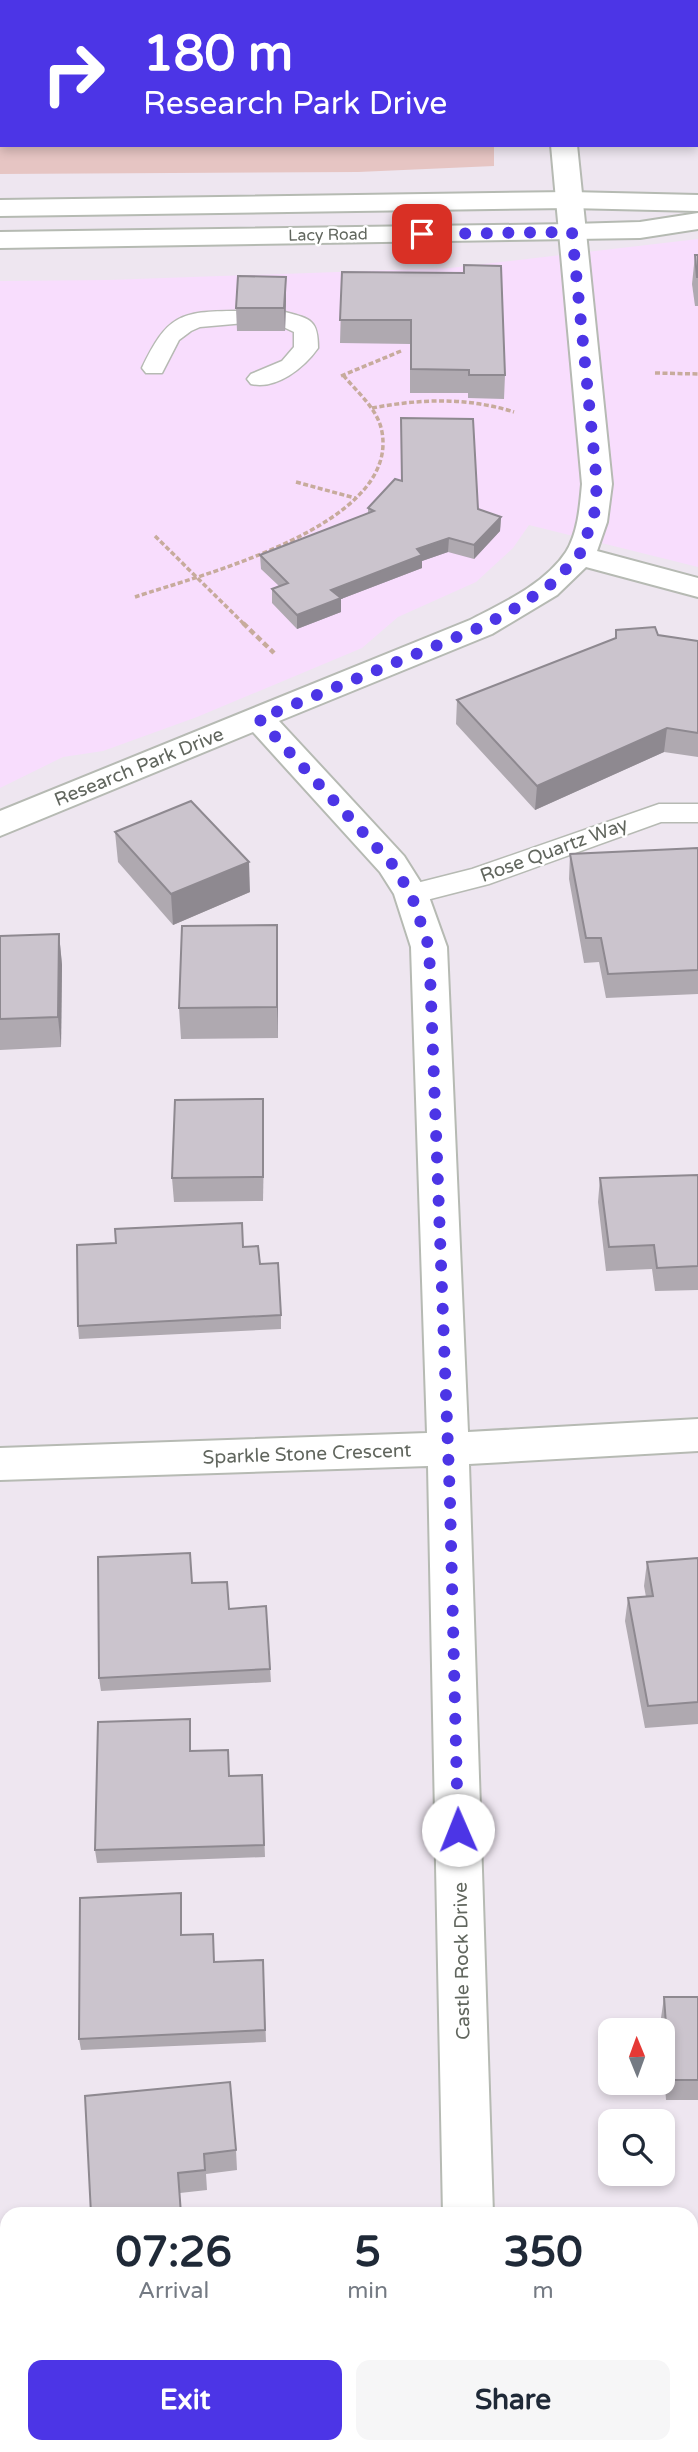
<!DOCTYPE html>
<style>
:root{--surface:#fff;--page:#f6f6f7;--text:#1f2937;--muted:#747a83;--accent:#4c35e6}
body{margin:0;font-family:"Varela Round",sans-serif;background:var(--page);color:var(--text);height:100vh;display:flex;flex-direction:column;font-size:26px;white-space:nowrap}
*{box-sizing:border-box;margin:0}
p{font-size:23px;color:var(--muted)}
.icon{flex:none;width:38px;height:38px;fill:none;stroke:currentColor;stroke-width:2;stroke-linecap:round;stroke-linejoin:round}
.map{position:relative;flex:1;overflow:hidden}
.details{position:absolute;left:0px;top:2207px;width:698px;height:247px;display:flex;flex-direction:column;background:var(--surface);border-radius:21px 21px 0 0;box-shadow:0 4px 10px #0003}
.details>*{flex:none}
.hud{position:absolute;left:0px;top:0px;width:698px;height:147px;box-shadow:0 4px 10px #0003;background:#4c35e6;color:#fff;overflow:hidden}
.needle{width:46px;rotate:359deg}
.tools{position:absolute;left:598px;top:2018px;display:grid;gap:14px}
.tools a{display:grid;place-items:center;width:77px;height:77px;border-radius:14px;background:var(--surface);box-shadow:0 4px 10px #0003;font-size:35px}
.pin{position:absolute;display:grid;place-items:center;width:60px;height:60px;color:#fff;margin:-30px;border-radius:14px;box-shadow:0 4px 10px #0006}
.me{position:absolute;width:77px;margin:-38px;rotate:359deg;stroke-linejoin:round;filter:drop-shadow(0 0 5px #0008)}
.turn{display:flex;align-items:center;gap:24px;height:147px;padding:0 28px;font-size:32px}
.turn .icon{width:91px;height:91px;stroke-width:2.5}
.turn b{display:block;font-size:49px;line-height:60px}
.eta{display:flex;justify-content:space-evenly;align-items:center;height:119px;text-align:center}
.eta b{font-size:42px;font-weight:800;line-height:49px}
.primary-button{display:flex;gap:14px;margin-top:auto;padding:14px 28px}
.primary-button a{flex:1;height:80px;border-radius:14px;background:var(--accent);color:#fff;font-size:28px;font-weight:800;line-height:80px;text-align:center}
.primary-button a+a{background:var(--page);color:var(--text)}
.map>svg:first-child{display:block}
.commercial{fill:#f8ddfd}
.green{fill:#e6c5c3}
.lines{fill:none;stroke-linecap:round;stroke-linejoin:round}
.lane-casing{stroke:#b6bab3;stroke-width:3}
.street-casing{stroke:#b6bab3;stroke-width:4}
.secondary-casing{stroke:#b5bab2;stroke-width:4}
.path-far1{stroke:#c7ab9c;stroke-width:3.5;stroke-dasharray:5 2.5;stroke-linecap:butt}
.path{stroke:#c7ab9c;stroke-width:4.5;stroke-dasharray:6 3.5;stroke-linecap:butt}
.lane{fill:#fff;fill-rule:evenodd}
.street{fill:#fff;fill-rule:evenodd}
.secondary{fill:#fff;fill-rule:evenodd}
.wall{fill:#afa9b0}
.shaded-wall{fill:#8e8990}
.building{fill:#cbc4cd;stroke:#8e8990;stroke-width:2}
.route{stroke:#4c35e6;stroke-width:12;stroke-dasharray:0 21.6}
.labels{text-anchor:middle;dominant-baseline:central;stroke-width:5;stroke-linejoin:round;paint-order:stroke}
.far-street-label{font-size:16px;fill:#61665e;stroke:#fff}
.street-label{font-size:19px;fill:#61665e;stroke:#fff}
</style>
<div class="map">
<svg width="698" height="2452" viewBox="0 0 698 2452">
<rect width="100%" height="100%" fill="#eee6f0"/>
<path class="commercial" d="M698 239V567L529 525 513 548 476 582 398 617 362 648 197 717 103 751 63 757 0 788V281L108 280 450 268Z"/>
<path class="green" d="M0 0H489L2 2V145H494V166L358 172 0 174Z"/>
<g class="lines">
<g class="lane-casing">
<g id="lane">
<path d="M237 311 245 313 249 318 245 323 200 327 191 331 179 340 162 373H146L142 368C167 316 179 311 237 311Z"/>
<path d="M285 312C312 319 318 321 318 348 304 368 276 390 251 384L247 379 251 374 282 361 294 347V332L277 324 273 319 277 314Z"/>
<path d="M659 804H698V822H661L489 884 411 904 401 901 397 894 401 887 472 869Z"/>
</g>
</g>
<g class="street-casing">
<g id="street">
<rect x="525" y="0" width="24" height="2"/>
<path d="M566 0H590L591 2H567Z"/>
<path d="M551 145H577L612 484 607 522 597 551 698 578V597L586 567 557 595 492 634 279 721 404 856 428 894 447 947 468 1432 698 1419V1451L469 1464 493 2214H443L428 1466 0 1480V1448L427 1433 411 947 394 894 380 872 253 732 0 836V811L470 620C503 603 545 584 566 552 578 533 580 506 582 484Z"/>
<path d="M698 2357V2409L691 2410V2358Z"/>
<path d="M348 2446H401L403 2452H350Z"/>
<path d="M571 2446H626L624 2452H569Z"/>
</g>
</g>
<g class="secondary-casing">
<g id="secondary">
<path d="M570 192 698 195V211L570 208 0 216V200Z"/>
<path d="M698 213V229L640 238 0 248V232L572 224 640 222Z"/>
</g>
</g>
<g class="path-far1">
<path d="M655 373 698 374"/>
<path d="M341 376 401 351"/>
<path d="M372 408C420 399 467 397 514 412"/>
<path d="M296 482 355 498"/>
<path d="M155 536 245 625"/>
<path d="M135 597C200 575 399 526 382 432 378 409 357 392 343 375"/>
</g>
<path class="path" d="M243 623 274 653"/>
<use href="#lane" class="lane"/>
<use href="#street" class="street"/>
<use href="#secondary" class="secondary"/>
</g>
<g class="wall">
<path d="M668 0H698V105H696V2H669Z"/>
<path d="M695 255H698V306H695L692 284Z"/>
<path d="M342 272 505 375 504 399 468 398V393H410V344L340 343Z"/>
<path d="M286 300 285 331H237L236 308Z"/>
<path d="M368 508 478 509 501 517 500 531 474 559 448 552 422 561V568L341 599V612L297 629 272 603V589L279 586 261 569 260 555 368 513Z"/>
<path d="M616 630 698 641V757L664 752 535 810 456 724 457 700 615 638Z"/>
<path d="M115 832 250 892 173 925 118 862Z"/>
<path d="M698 848V994L606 998 599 962 584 963 569 879 570 854Z"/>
<path d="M277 925 278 1038 181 1039 179 1008Z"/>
<path d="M59 934 62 965 61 1047 0 1050V936Z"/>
<path d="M263 1099V1201L174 1202 172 1178Z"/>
<path d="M698 1175V1290L655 1291 652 1269 606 1271 598 1202 600 1178Z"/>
<path d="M116 1243 243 1247 260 1264 281 1315V1329L79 1339 78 1326Z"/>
<path d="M698 1558V1724L645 1728 625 1621 628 1598 646 1597 644 1586 647 1562Z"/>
<path d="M192 1583 229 1609 266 1606 271 1682 101 1691 99 1678Z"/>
<path d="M190 1719 191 1751 229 1776 262 1775 265 1857 97 1863 95 1850Z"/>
<path d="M182 1906V1935L214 1962 263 1960 266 2042 81 2050 79 2039Z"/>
<path d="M664 1997H698V2100H666L663 2055V2030H661V2018Z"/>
<path d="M85 2096 236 2150 237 2170 206 2174 207 2190 180 2193Z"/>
</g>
<g class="shaded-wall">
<path d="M286 277V300L285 331 284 308Z"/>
<path d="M501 517 500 531 474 559V545Z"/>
<path d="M449 538 448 552 422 561V568L341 599V612L297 629V615L331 590 417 549Z"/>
<path d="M667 728 664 752 535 810 537 786Z"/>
<path d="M249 862 250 892 173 925 171 894Z"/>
<path d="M277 925 278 956V1038L277 1007Z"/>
<path d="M59 934 62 965 61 1047 58 1017Z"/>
<path d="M263 1099 264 1123 263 1201Z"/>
</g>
<g class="building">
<path d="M677 0H698V73H696V2H677Z"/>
<path d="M695 255H698V277H697Z"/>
<path d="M464 265 501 266 505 375H469V370L411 369V320H340L342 272 464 273Z"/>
<path d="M238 276 286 277 284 308H236Z"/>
<path d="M401 418 473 419 478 509 501 517 474 545 449 538 417 549 422 555 331 590 341 598 297 615 272 589 288 583 260 555 374 511 368 508 395 479 402 481Z"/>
<path d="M655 627 658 635 698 641V733L667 728 537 786 457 700 616 638V630Z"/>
<path d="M191 801 249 862 171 894 115 832Z"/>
<path d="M698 848V970L608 974 601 938H586L570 854Z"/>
<path d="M277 925V1007L179 1008 182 926Z"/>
<path d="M59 934 58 1017 0 1019V936Z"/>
<path d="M263 1099V1177L172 1178 175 1100Z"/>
<path d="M698 1175V1266L657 1268 654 1245 609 1247 600 1178Z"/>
<path d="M242 1223 243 1247 258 1246 260 1264 278 1263 281 1315 78 1326 77 1245 116 1243 115 1229Z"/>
<path d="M190 1553 192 1583 227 1582 229 1609 266 1606 270 1669 99 1678 98 1557Z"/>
<path d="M698 1558V1702L648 1706 628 1598 653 1596 647 1562Z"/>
<path d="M190 1719V1751L228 1750 229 1776 262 1775 264 1845 95 1850 98 1722Z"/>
<path d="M181 1893V1935L213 1934 214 1962 263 1960 265 2030 79 2039 80 1898Z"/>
<path d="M664 1997H698V2080H670Z"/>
<path d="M230 2082 236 2150 204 2154 205 2170 178 2173 181 2214H91L85 2096Z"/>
<path d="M0 2325H7V2446H168V2452H0Z"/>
</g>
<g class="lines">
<path class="route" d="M422 234 572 232 597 484 594 516 579 556 551 584 519 606 481 627 259 719 392 864 411 894 429 947 450 1501 458 1830"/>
</g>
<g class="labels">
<g class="far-street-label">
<text transform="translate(328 235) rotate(-1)">Lacy Road</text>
</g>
<g class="street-label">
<text transform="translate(139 767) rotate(-22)">Research Park Drive</text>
<text transform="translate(554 850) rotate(-20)">Rose Quartz Way</text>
<text transform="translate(307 1454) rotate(-2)">Sparkle Stone Crescent</text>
<text transform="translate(462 1961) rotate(-91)">Castle Rock Drive</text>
</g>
</g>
</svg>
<div class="tools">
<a><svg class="needle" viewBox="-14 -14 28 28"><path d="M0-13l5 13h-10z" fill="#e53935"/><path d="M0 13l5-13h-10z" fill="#747a83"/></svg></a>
<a><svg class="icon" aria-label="search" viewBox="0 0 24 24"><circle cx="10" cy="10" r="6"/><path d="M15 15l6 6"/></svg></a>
</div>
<div class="pin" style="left:422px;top:234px;background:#d93025"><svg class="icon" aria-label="arrive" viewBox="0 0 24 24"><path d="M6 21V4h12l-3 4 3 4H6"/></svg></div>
<svg class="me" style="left:458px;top:1830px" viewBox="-20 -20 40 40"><circle r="19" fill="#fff"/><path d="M0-13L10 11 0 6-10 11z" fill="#4c35e6"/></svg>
<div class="hud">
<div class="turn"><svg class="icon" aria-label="right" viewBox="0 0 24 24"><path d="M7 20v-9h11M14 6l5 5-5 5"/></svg><div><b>180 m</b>Research Park Drive</div></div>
</div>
<section class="details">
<div class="eta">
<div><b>07:26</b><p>Arrival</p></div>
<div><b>5</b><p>min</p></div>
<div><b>350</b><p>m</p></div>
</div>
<div class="primary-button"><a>Exit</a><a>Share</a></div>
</section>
</div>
